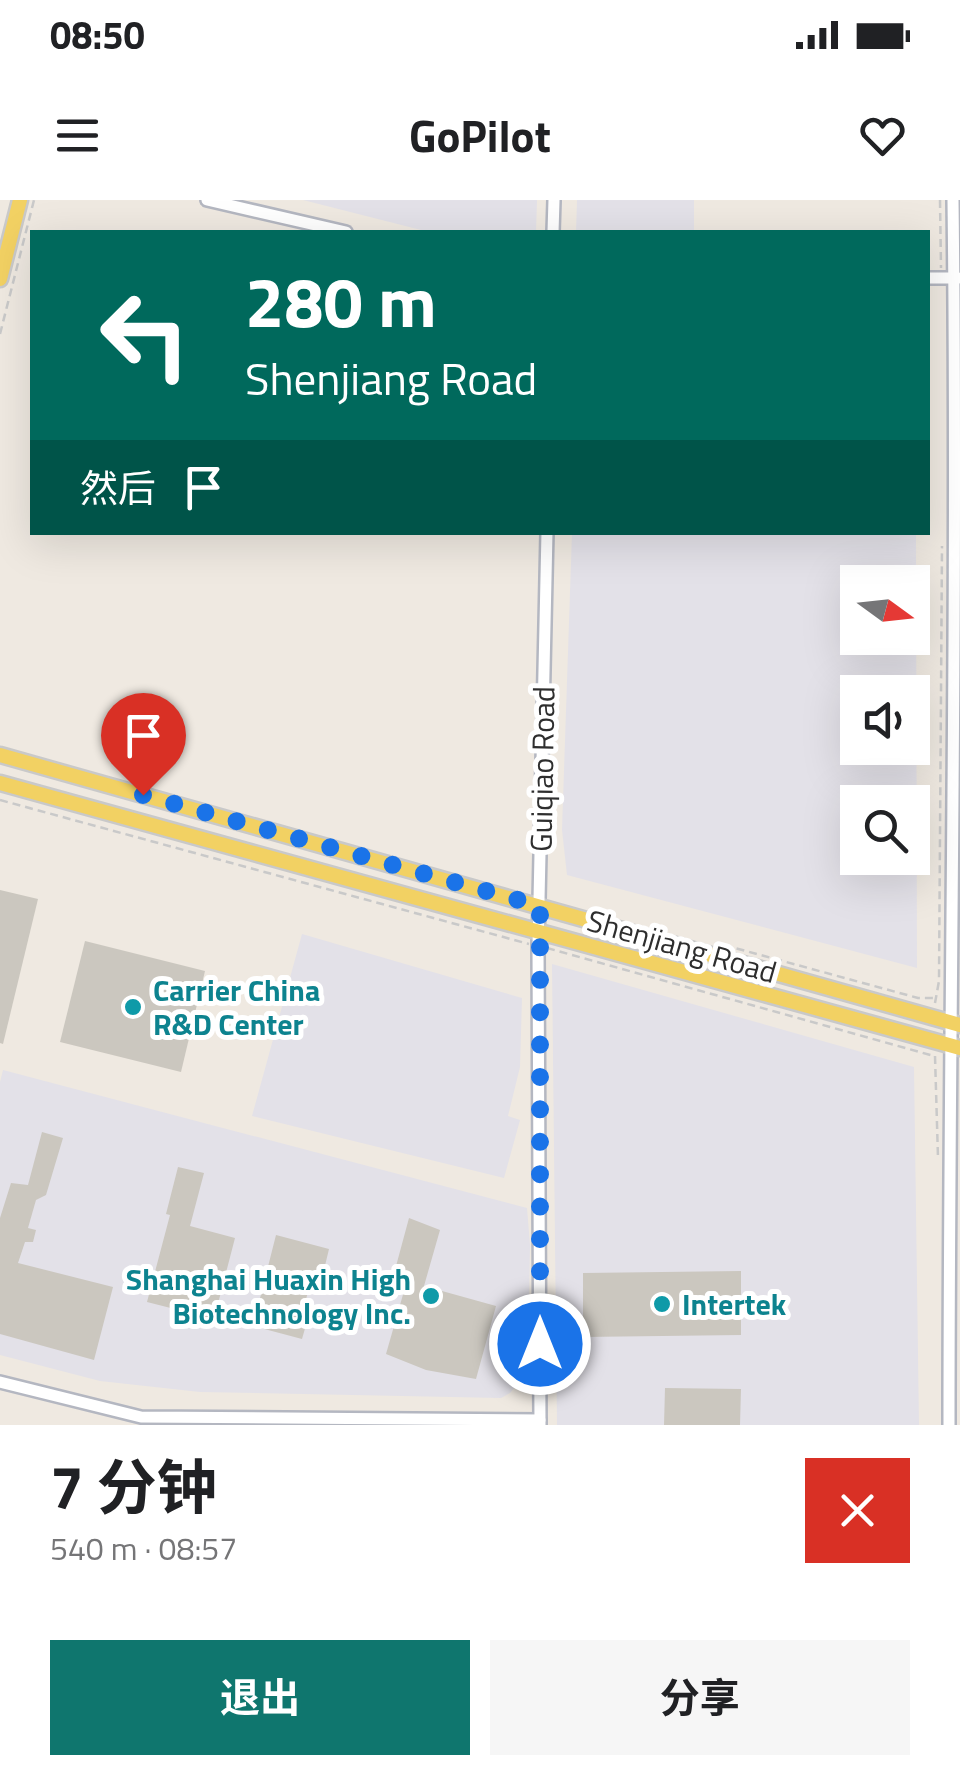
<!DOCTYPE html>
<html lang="zh">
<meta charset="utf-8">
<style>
:root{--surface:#fff;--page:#f6f6f6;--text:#202124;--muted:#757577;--accent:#0f766e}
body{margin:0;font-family:"Titillium Web","Noto Sans SC",sans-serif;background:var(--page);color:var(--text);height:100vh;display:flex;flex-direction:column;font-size:38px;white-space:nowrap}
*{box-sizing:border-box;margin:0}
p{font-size:32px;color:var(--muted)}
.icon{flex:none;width:55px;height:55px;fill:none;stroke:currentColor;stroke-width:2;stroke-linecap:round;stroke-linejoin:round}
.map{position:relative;height:1225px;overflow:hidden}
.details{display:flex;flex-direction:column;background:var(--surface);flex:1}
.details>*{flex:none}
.top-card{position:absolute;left:30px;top:30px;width:900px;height:305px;border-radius:0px;box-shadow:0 10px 40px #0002;background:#00695c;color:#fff;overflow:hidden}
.needle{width:65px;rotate:105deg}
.fabs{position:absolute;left:840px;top:365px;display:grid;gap:20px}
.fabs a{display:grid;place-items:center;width:90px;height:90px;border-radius:0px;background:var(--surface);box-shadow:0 10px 40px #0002;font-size:50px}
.pin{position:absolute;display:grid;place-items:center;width:85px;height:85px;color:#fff;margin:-102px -42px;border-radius:50% 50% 50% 0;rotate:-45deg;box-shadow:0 0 10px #0007}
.pin .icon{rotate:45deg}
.me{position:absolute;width:110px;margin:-55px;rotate:0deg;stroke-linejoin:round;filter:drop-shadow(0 0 8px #0008)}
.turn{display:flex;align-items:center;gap:35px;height:210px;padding:0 50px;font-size:45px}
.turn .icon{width:130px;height:130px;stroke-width:2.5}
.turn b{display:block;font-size:70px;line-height:85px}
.then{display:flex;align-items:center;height:95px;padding:0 50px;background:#0003;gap:20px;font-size:38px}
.round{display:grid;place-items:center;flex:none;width:105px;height:105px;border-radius:0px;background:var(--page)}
.head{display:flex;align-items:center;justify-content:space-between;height:170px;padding:0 50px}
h1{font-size:60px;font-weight:700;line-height:75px}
.action{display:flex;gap:20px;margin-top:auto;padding:20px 50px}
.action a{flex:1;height:115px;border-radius:0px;background:var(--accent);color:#fff;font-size:40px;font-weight:700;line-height:115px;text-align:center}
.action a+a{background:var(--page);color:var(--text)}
.status{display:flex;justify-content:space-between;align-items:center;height:70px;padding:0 50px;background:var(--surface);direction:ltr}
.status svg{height:28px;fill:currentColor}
header{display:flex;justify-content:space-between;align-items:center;height:130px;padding:0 50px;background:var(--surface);font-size:45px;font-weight:700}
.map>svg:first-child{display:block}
.industrial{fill:#e3e1e8;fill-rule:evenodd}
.building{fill:#cbc7bf}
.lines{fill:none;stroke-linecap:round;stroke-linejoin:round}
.minor-casing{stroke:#b4b7c1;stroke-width:16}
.major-casing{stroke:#c9c9c9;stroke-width:19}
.path{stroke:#c9c9c9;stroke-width:2.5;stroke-dasharray:8 5;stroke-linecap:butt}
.minor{stroke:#fff;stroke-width:11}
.major{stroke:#f2d163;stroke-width:14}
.route{stroke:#1a73e8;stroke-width:18;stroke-dasharray:0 32.4}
.culture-dot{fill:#0f9aa8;stroke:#fff;stroke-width:4}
.labels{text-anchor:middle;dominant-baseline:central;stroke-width:10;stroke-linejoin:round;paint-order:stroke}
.street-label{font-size:30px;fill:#2e2e2e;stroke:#fff}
.culture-label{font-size:30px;font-weight:bold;fill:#0d838f;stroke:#fff;text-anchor:start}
</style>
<div class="status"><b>08:50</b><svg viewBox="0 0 49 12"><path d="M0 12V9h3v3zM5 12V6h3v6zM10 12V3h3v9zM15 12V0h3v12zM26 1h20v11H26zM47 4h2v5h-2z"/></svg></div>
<header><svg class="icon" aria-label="menu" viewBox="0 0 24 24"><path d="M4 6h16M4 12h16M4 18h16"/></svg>GoPilot<svg class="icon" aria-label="heart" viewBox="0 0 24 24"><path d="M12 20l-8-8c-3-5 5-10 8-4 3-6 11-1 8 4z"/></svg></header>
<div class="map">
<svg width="960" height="1225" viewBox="0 0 960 1225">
<rect width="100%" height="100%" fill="#efe9e1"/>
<g class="industrial">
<path d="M303 0H537L536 32H429Z"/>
<path d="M577 0H694V32H576Z"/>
<path d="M572 333H916L917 768 567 675 562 630ZM858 382H912V438H858ZM912 492V548H858V492ZM912 602V658H858V602Z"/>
<path d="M302 734 522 798 520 867 508 916 520 920 504 978 252 916Z"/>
<path d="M552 764 914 867 919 1225H557Z"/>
<path d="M3 870 527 1008 530 1045 528 1162 524 1176 510 1193 501 1198 200 1192 100 1181 0 1155V882Z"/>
</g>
<g class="building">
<path d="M0 690 38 699 3 844 0 843Z"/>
<path d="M85 741 205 771 181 872 60 842Z"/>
<path d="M42 932 63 938 46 995 36 1000 28 1028 36 1030 33 1042H25L18 1063 113 1087 94 1160 0 1134V1018L11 983 28 985Z"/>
<path d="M178 967 204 973 190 1026 235 1038 214 1119 147 1102 170 1015 166 1014Z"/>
<path d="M409 1018 440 1030 424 1086 496 1106 476 1179 426 1170 386 1154 406 1084 392 1081Z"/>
<path d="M276 1035 329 1049 323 1074 313 1071 302 1116 308 1118 302 1139 253 1126Z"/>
<path d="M741 1071V1135L583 1137V1073Z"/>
<path d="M665 1188 741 1189 740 1225H664Z"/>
</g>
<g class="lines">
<g class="minor-casing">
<g id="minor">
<path d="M207 0 346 32"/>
<path d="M553 32 554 0"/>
<path d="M928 78H958"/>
<path d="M0 1182 141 1217 540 1220"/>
<path d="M540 1225 538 746 547 332"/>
<path d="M949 1225C949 817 958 408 953 0"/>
</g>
</g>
<g class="major-casing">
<g id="major">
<path d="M0 79 20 0"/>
<path d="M0 555 960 825"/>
<path d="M0 583 960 848"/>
</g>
</g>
<g class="path">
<path d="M940 0 941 68"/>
<path d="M0 134 34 0"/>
<path d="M0 600 529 744"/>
<path d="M724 745 918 798H934"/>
<path d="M547 748 934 856"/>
<path d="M935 803 939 781 942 346"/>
<path d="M935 856 938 958"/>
</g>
<use href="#minor" class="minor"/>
<use href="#major" class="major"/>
</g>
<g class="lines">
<path class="route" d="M143 595 540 706V1144"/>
</g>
<g class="culture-dot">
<circle cx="133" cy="807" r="10"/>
<circle cx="431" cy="1096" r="10"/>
<circle cx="662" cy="1104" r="10"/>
</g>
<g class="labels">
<g class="street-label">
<text transform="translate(542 569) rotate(-89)">Guiqiao Road</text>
<text transform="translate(682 746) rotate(16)">Shenjiang Road</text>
</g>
<g class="culture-label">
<text x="153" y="790">Carrier China<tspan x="153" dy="34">R&amp;D Center</tspan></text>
<text x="411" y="1079" text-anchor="end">Shanghai Huaxin High<tspan x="411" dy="34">Biotechnology Inc.</tspan></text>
<text x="682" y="1104">Intertek</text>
</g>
</g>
</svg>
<div class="fabs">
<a><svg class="needle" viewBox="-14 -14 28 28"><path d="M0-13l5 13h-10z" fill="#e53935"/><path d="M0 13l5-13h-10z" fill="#757577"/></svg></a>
<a><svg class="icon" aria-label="sound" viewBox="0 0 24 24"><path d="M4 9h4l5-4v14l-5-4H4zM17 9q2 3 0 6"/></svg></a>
<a><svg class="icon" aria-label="search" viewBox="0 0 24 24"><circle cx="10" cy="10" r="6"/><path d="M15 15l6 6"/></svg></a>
</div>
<div class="pin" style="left:143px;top:595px;background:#d93025"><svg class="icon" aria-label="arrive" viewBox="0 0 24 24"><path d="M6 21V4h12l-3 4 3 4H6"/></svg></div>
<svg class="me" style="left:540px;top:1144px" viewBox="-20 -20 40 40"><circle r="17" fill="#1a73e8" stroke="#fff" stroke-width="3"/><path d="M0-11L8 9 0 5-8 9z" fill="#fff"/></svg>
<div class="top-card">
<div class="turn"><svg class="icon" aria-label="left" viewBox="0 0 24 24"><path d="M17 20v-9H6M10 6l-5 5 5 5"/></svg><div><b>280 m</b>Shenjiang Road</div></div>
<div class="then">然后<svg class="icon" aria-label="arrive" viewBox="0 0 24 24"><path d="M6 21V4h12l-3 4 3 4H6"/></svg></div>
</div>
</div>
<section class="details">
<div class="head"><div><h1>7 分钟</h1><p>540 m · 08:57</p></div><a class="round" style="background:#d93025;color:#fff"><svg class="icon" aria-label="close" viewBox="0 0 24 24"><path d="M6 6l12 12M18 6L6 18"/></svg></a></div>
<div class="action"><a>退出</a><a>分享</a></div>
</section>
